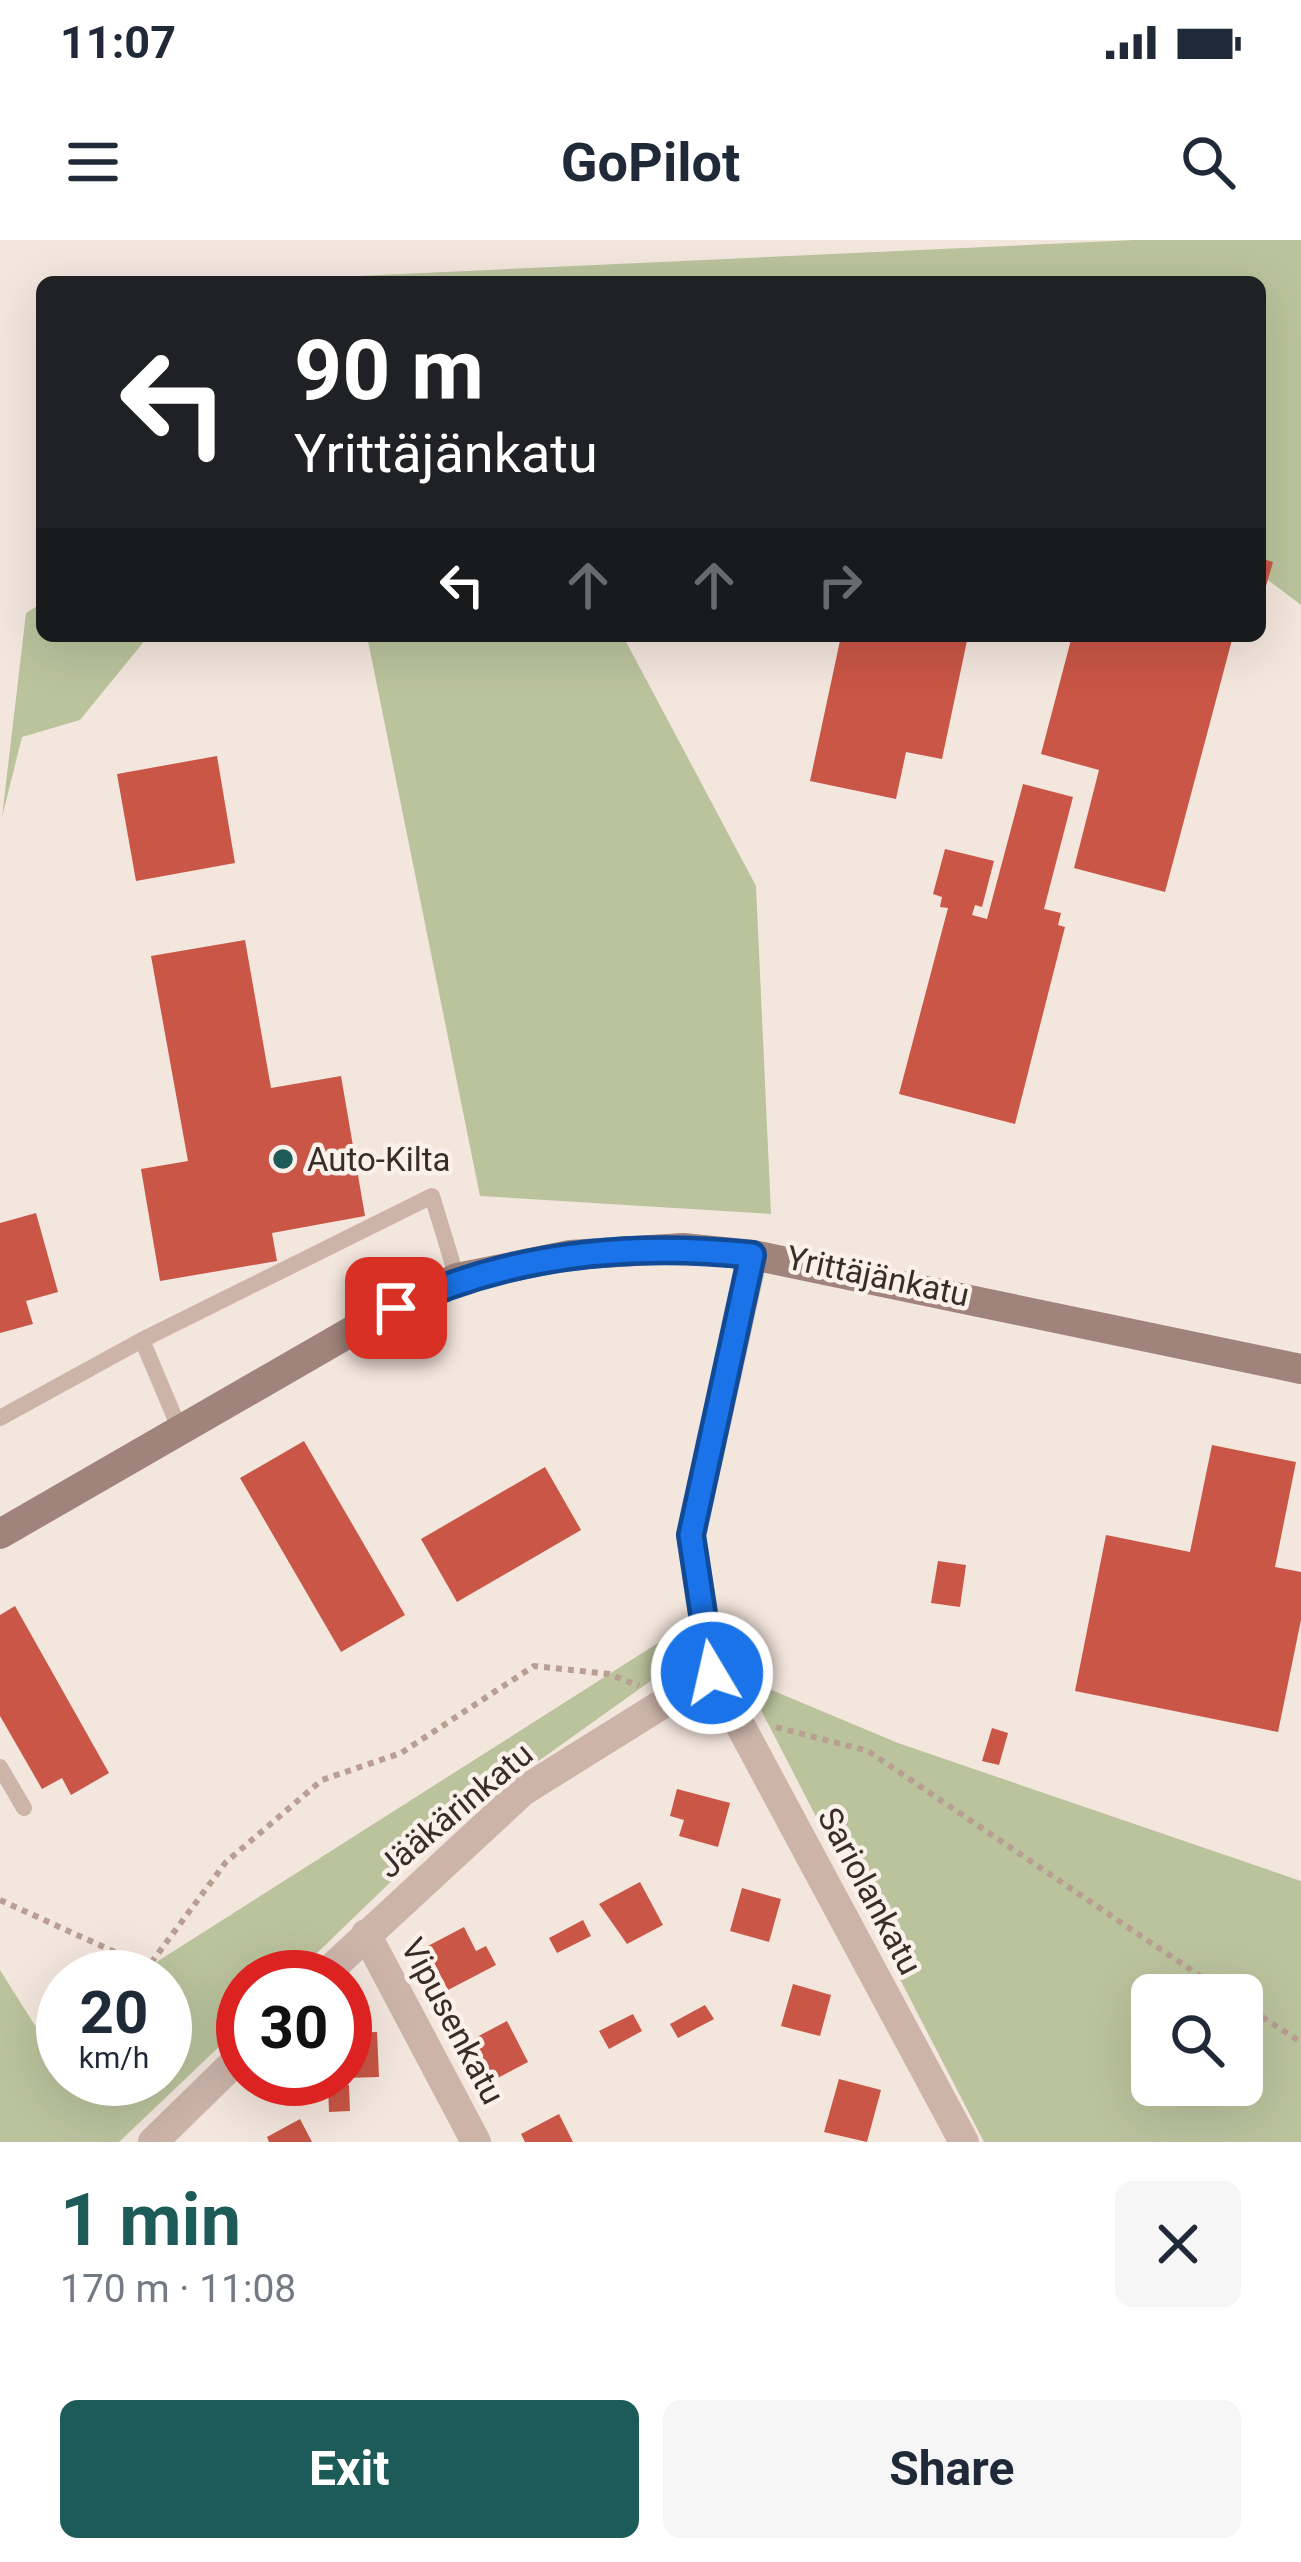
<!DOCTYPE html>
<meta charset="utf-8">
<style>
:root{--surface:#fff;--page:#f6f6f7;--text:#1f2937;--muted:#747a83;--accent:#1d5b58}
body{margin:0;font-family:Roboto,sans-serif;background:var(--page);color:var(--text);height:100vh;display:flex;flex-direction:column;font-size:45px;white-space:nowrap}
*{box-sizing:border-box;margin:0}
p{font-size:39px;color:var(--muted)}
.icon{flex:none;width:66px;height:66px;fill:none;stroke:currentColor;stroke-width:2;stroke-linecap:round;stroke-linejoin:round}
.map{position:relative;height:1902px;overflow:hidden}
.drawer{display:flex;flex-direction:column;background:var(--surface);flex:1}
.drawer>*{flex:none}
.guide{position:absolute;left:36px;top:36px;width:1230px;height:366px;border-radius:18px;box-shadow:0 12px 48px #0002;background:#202124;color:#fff;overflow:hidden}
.buttons{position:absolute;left:1131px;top:1734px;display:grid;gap:24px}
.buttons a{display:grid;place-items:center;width:132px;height:132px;border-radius:18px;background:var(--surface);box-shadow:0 12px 48px #0002;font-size:60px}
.speed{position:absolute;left:36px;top:1710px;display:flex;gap:24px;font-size:60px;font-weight:700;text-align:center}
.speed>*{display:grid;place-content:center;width:156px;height:156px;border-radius:50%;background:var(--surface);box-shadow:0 12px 48px #0002;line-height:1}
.speed small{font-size:30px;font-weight:400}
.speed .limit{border:18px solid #d22;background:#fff;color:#111}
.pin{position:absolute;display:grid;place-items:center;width:102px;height:102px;color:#fff;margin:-51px;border-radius:24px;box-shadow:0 6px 18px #0006}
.me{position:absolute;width:132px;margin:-66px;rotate:351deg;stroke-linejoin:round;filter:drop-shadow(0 0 9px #0008)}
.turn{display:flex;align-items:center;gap:42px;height:252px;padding:0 60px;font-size:54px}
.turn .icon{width:156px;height:156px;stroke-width:2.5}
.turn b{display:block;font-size:84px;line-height:102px}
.lanes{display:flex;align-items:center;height:114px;padding:0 60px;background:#0003;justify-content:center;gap:60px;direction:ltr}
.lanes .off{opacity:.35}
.round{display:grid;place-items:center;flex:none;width:126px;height:126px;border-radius:18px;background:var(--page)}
.head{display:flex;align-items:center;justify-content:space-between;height:204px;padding:0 60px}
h1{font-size:72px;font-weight:700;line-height:90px;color:var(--accent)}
.button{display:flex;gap:24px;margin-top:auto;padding:24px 60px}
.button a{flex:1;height:138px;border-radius:18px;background:var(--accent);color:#fff;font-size:48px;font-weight:700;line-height:138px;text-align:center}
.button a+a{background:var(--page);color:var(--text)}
.status{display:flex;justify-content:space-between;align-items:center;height:84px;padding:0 60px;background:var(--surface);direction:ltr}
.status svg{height:33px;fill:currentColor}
header{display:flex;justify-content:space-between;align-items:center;height:156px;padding:0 60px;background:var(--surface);font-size:54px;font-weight:700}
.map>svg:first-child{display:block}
.green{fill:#bbc39d;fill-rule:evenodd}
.building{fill:#c95646}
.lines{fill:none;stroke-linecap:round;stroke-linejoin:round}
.path{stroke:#b89e93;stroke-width:6;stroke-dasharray:6 6;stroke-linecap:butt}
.lane{stroke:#ccb4a9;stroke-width:16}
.street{stroke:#ccb4a9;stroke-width:30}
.secondary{stroke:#a0837a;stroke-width:30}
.route-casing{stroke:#114b97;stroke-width:30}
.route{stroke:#1a73e8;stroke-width:21}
.poi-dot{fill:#1d5b58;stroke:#faf1ea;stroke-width:4.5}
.labels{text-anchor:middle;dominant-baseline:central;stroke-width:9;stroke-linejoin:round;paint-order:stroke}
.poi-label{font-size:33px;fill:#392c29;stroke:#faf1ea;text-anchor:start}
.street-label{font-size:33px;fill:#392c29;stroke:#faf1ea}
</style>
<div class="status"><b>11:07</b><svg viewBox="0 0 49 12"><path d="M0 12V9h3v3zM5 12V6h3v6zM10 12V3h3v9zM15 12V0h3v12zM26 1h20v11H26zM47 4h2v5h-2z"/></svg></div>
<header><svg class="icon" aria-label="menu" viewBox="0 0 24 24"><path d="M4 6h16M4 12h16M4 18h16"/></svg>GoPilot<svg class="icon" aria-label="search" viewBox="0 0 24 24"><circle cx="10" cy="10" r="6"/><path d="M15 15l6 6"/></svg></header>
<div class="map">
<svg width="1301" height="1902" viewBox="0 0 1301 1902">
<rect width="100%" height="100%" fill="#f3e6dd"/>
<g class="green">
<path d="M1134 0H1301V365L1260 334V42H228Z"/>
<path d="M42 363V396H161L146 399 80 480 22 497 2 577 26 373Z"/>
<path d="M367 396H623L756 646 771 974 480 956Z"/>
<path d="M658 1403 687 1415 453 1582 292 1737H243V1784L119 1902H0V1730L41 1795 63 1782V1839H165V1737H133Z"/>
<path d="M745 1439 898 1503 1301 1641V1902H984ZM1242 1755V1845H1152V1755Z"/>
</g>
<g class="building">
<path d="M1260 318 1273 322 1261 363H1260Z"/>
<path d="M841 396H968L942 519 906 512 896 559 810 541Z"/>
<path d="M1072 396H1233L1165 652 1074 628 1099 530 1041 514Z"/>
<path d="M217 516 235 623 136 641 117 534Z"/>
<path d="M1023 544 1073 557 1044 669 1061 673 1058 685 1065 687 1015 884 899 854 948 668 940 667 942 657 933 654 945 609 994 621 982 667 975 665 972 675 987 679Z"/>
<path d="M245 700 271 848 341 836 365 976 272 993 277 1021 160 1041 141 929 188 921 151 716Z"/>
<path d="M36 973 58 1052 26 1061 33 1084 0 1093V983Z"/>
<path d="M304 1201 405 1375 341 1412 240 1238Z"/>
<path d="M1212 1205 1296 1222 1275 1327 1301 1332V1380L1278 1492 1075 1451 1106 1295 1190 1312Z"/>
<path d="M545 1227 581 1290 457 1362 421 1299Z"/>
<path d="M938 1321 966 1325 960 1367 931 1363Z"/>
<path d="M15 1366 109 1533 71 1555 62 1538 42 1549 0 1476V1375Z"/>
<path d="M992 1488 1008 1493 999 1525 982 1521Z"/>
<path d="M677 1549 730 1563 718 1607 679 1596 684 1580 670 1576Z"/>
<path d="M640 1642 663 1685 627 1704 599 1664Z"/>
<path d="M742 1648 781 1659 769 1702 730 1691Z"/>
<path d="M583 1680 591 1696 557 1713 549 1698Z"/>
<path d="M464 1687 476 1711 486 1706 496 1725 448 1750 426 1707Z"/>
<path d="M793 1744 831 1755 820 1796 781 1786Z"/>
<path d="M705 1765 714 1779 678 1798 670 1784Z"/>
<path d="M633 1774 642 1791 609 1809 599 1791Z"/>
<path d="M507 1781 528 1822 492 1841 471 1800Z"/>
<path d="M377 1792 379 1837 345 1838V1793Z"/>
<path d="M839 1839 881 1850 867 1902 824 1892Z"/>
<path d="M328 1845H349L350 1871 329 1872Z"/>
<path d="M559 1874 573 1902H525L521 1894Z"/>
<path d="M300 1879 312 1902H269L267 1897Z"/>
</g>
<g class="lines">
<g class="path">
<path d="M776 1487 868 1511 1228 1755"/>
<path d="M0 1660 148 1727 226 1622 322 1540 401 1513 534 1426 609 1434 639 1446"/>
<path d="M1242 1764 1301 1802"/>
</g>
<g class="lane">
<path d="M142 1100 180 1190"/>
<path d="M0 1178 142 1100 432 956 457 1038"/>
<path d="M0 1527 24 1568"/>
</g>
<g class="street">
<path d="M712 1433 964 1902"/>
<path d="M366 1694 476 1902"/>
<path d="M322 1737 523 1551 712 1433 691 1295 753 1015"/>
<path d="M153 1902 243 1814"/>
</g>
<path class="secondary" d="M0 1294 366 1083 457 1038 570 1015 683 1008 753 1015 1301 1129"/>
</g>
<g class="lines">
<g class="route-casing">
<path id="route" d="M396 1068C508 1014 630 1002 752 1015L691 1295 712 1433"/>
</g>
<use href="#route" class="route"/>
</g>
<circle class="poi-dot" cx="283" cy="919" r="12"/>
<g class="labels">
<g class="poi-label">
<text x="307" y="919">Auto-Kilta</text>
</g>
<g class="street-label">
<text transform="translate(878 1036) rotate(12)">Yrittäjänkatu</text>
<text transform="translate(455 1570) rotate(-40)">Jääkärinkatu</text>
<text transform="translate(870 1651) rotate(62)">Sariolankatu</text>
<text transform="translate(453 1781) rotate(62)">Vipusenkatu</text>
</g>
</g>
</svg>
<div class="buttons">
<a><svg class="icon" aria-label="search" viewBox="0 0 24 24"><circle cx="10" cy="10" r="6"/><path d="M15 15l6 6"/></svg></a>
</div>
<div class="speed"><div>20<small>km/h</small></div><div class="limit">30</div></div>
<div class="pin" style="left:396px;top:1068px;background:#d93025"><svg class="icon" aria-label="arrive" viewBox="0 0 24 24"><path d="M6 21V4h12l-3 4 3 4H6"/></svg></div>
<svg class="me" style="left:712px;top:1433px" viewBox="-20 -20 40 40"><circle r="17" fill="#1a73e8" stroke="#fff" stroke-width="3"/><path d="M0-11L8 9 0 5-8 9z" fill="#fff"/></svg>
<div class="guide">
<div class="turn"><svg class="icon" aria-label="left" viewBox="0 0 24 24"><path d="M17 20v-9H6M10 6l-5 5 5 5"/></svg><div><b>90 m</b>Yrittäjänkatu</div></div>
<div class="lanes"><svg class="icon" aria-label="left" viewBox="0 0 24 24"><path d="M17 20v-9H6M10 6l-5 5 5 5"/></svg><svg class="icon off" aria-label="ahead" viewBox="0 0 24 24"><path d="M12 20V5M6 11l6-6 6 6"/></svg><svg class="icon off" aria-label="ahead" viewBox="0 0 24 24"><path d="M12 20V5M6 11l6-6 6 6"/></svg><svg class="icon off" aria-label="right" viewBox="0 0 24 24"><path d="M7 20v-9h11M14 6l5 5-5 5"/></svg></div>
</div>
</div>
<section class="drawer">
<div class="head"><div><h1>1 min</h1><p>170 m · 11:08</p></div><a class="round"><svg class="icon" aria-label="close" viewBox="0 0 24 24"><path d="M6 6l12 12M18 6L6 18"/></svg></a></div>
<div class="button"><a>Exit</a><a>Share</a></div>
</section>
